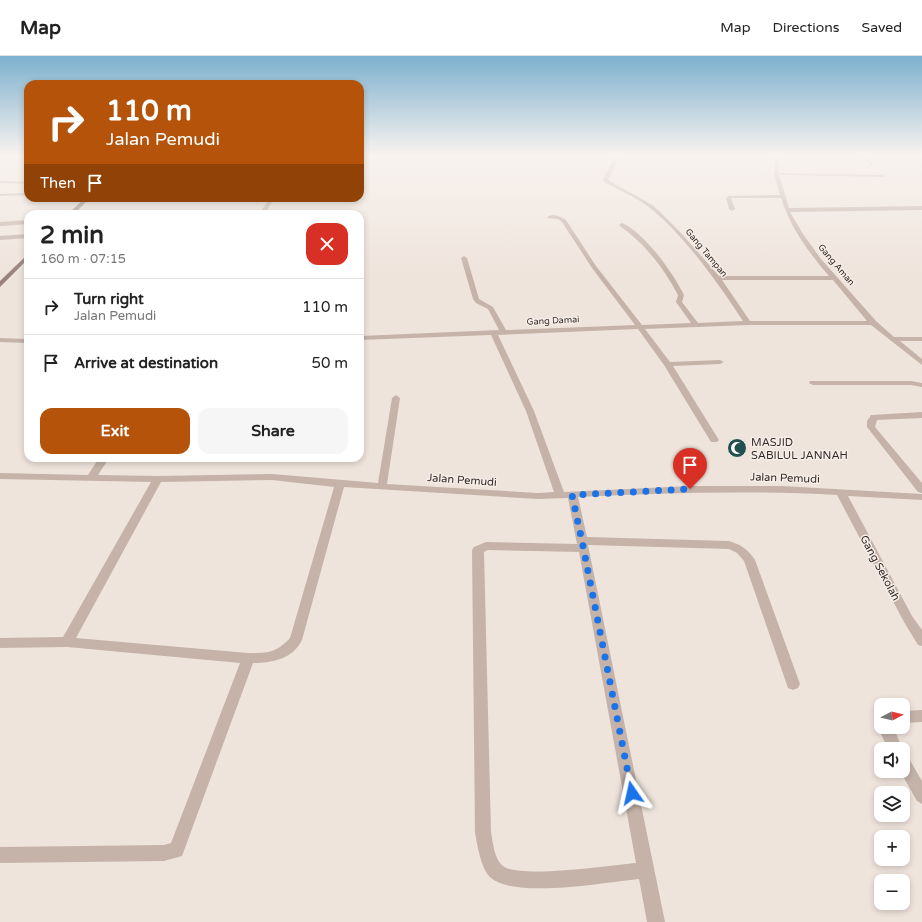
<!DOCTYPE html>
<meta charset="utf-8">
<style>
:root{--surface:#fff;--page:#f6f6f6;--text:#222;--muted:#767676;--line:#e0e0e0;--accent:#b45309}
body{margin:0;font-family:"Varela Round",sans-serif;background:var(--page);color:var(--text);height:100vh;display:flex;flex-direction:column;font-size:15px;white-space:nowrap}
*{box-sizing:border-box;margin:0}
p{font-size:13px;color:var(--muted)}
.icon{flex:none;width:22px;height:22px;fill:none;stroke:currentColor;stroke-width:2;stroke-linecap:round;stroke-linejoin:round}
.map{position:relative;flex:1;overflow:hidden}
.side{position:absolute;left:24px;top:154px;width:340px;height:252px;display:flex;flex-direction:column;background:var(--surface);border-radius:12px;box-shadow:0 2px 6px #0003}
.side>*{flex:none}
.top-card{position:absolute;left:24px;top:24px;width:340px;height:122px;border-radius:12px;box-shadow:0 2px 6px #0003;background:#b45309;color:#fff;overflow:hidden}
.needle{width:26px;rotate:83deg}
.buttons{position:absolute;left:874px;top:642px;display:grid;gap:8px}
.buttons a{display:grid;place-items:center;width:36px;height:36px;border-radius:8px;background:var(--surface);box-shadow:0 2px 6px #0003;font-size:20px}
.pin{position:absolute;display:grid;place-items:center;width:34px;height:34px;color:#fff;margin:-41px -17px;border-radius:50% 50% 50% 0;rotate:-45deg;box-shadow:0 0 4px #0007}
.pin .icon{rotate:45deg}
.me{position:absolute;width:44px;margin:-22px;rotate:349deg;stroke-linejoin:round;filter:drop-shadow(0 0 3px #0008)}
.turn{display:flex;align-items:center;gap:14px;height:84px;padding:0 16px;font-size:18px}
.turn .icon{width:52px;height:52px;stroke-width:2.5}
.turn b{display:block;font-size:28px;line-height:34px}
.then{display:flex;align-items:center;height:38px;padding:0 16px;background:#0003;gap:8px;font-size:15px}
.round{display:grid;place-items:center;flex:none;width:42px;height:42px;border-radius:12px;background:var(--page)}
.summary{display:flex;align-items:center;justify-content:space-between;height:68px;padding:0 16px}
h1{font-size:24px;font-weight:700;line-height:30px}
.cta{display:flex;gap:8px;margin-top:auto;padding:8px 16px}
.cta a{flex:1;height:46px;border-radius:12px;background:var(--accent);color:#fff;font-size:16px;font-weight:700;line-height:46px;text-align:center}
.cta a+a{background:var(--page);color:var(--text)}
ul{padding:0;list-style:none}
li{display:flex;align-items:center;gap:12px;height:56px;padding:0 16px;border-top:1px solid var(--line)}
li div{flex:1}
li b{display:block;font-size:15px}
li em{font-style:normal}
header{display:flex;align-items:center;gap:24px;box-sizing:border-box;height:56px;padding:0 20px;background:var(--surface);border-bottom:1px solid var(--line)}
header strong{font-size:19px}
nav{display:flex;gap:22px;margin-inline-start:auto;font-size:14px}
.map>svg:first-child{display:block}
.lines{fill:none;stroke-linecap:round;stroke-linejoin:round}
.street{fill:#c5b3a9;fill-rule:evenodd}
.secondary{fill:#99827b;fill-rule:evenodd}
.route{stroke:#1a73e8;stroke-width:7;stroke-dasharray:0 12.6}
.labels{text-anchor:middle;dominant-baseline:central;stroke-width:3;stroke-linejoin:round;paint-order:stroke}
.far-street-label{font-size:9px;fill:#332a28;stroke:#f7eee7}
.poi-label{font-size:11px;fill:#332a28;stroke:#f7eee7;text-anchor:start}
.street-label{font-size:11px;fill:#332a28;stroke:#f7eee7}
</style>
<header>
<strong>Map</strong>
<nav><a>Map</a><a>Directions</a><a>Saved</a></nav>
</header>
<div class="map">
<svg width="922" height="866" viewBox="0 0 922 866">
<rect width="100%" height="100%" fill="#efe4dc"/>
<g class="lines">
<g class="street">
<path d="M616 99H620L608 124 654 150 681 177 719 220H829C809 197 790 171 781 142H731L735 153 732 155 729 153 726 142 728 140 780 139 774 118 776 99H780L778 117 883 119 885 120 883 121 779 119 789 152 922 150V154L790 156 803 178 821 203 876 265 894 281H922V285H900L922 303V309L871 269H748L645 273 670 306 720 304 724 306 720 308 673 310 719 384 717 386H711L664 309 638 273 498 279 534 355 564 436 690 430H782L922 438V444L848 440 912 560 922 574V590L918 589 904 566 837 439C750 434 664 437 578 441L587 481 729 485C741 489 748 493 755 504L800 628 798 632 793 634 788 632 744 505 737 497 729 493 588 489 665 866H647L639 823C607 826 516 843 491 822 481 814 477 788 475 776L472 494 474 491 486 486 577 488 568 442 538 443 344 431 302 584C293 603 272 607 253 607L182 800 164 805 0 807V791L164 789 171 787 240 607 67 591 0 592V582L63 581 151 426 0 423V417L88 419 99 402H109L98 419 158 420 272 418 378 427 392 342 396 339 400 342 387 428 538 437 554 436 526 355 491 279 360 284V280L499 274 488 253 476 247 473 243 461 202 464 200 467 202 479 243 493 251 506 274 635 269 592 212 562 166 558 163 548 162 547 161C553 157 561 161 566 164L596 210 642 269 691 267 676 246 678 239C664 212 645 188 620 170L619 169 622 167C645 177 673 217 684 239L682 246 698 267 743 265C718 227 685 180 650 152 636 141 619 134 604 126L603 123ZM722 224H833L867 265H750ZM272 424 334 431 290 582C276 597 268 597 248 597L76 582 161 426ZM488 494 579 496 636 807C613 809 519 823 503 810 494 803 493 786 491 776L484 496Z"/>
<path d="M861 99H865L874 109H870Z"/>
<path d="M0 125 28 126V128L0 127Z"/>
<path d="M28 137V139L0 140V138Z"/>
<path d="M270 142H274L265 158H259Z"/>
<path d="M28 164V168L0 170V166Z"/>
<path d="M28 178V182L0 184V180Z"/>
<path d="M0 282 28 283V287L0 286Z"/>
<path d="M810 325H911L922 327V331L911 329H813L809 327Z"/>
<path d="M922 356V362L877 364 875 371 922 427V437L918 436 867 371V365L871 359Z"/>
<path d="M922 654V666L903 667V655Z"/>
<path d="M881 671H895C895 679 900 685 903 693V694L888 693 881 678Z"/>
<path d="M903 699 908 701 922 725V748L917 745 900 715H903Z"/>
</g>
<g class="secondary">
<path d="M85 142H90L74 158H68Z"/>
<path d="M28 198V203L0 231V225Z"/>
</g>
</g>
<linearGradient id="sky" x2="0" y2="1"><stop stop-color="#7db0ce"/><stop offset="0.45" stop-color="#f8f3ef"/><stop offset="1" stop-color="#f8f3ef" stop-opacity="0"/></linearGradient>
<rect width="922" height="220" fill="url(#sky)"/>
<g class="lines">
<path class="route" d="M632 737 582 485 572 439 690 433"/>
</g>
<defs>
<g id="mosque-disc" transform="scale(1)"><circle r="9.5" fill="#22504e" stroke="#f7eee7"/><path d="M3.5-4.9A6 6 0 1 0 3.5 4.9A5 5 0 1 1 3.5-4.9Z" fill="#fff"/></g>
</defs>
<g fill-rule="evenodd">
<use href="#mosque-disc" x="737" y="392"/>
</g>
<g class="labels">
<g class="far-street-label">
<text transform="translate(706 197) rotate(50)">Gang Tampan</text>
<text transform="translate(836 209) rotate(50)">Gang Aman</text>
<text transform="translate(553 265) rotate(-3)">Gang Damai</text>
</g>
<g class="poi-label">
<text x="751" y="386">MASJID<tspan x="751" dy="13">SABILUL JANNAH</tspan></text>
</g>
<g class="street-label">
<text transform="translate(785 422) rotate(2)">Jalan Pemudi</text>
<text transform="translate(462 424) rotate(4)">Jalan Pemudi</text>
<text transform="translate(880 512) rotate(62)">Gang Sekolah</text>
</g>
</g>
</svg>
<div class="buttons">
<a><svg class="needle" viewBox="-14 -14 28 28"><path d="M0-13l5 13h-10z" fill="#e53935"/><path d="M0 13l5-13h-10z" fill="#767676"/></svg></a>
<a><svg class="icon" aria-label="sound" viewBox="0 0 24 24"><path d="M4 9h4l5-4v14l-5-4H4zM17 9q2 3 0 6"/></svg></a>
<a><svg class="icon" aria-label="layers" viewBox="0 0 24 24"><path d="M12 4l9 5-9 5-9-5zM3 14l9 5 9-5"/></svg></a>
<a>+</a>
<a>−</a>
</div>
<div class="pin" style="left:690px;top:433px;background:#d93025"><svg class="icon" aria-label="arrive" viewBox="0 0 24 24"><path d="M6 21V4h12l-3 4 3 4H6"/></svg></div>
<svg class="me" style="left:632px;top:737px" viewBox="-20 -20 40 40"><path d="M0-17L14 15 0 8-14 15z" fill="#1a73e8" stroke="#fff" stroke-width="4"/></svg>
<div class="top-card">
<div class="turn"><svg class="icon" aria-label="right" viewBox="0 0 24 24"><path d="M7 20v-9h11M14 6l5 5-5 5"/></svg><div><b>110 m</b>Jalan Pemudi</div></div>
<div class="then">Then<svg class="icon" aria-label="arrive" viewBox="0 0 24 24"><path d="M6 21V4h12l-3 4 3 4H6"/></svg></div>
</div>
<section class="side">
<div class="summary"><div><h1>2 min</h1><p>160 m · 07:15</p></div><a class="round" style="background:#d93025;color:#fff"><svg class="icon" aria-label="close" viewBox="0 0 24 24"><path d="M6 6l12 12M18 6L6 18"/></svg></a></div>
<ul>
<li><svg class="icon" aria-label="right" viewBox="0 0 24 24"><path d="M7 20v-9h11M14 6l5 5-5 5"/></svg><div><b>Turn right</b><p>Jalan Pemudi</p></div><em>110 m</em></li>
<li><svg class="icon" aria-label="arrive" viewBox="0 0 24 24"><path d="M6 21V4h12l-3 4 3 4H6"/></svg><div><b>Arrive at destination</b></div><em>50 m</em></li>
</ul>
<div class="cta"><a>Exit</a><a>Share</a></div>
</section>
</div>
